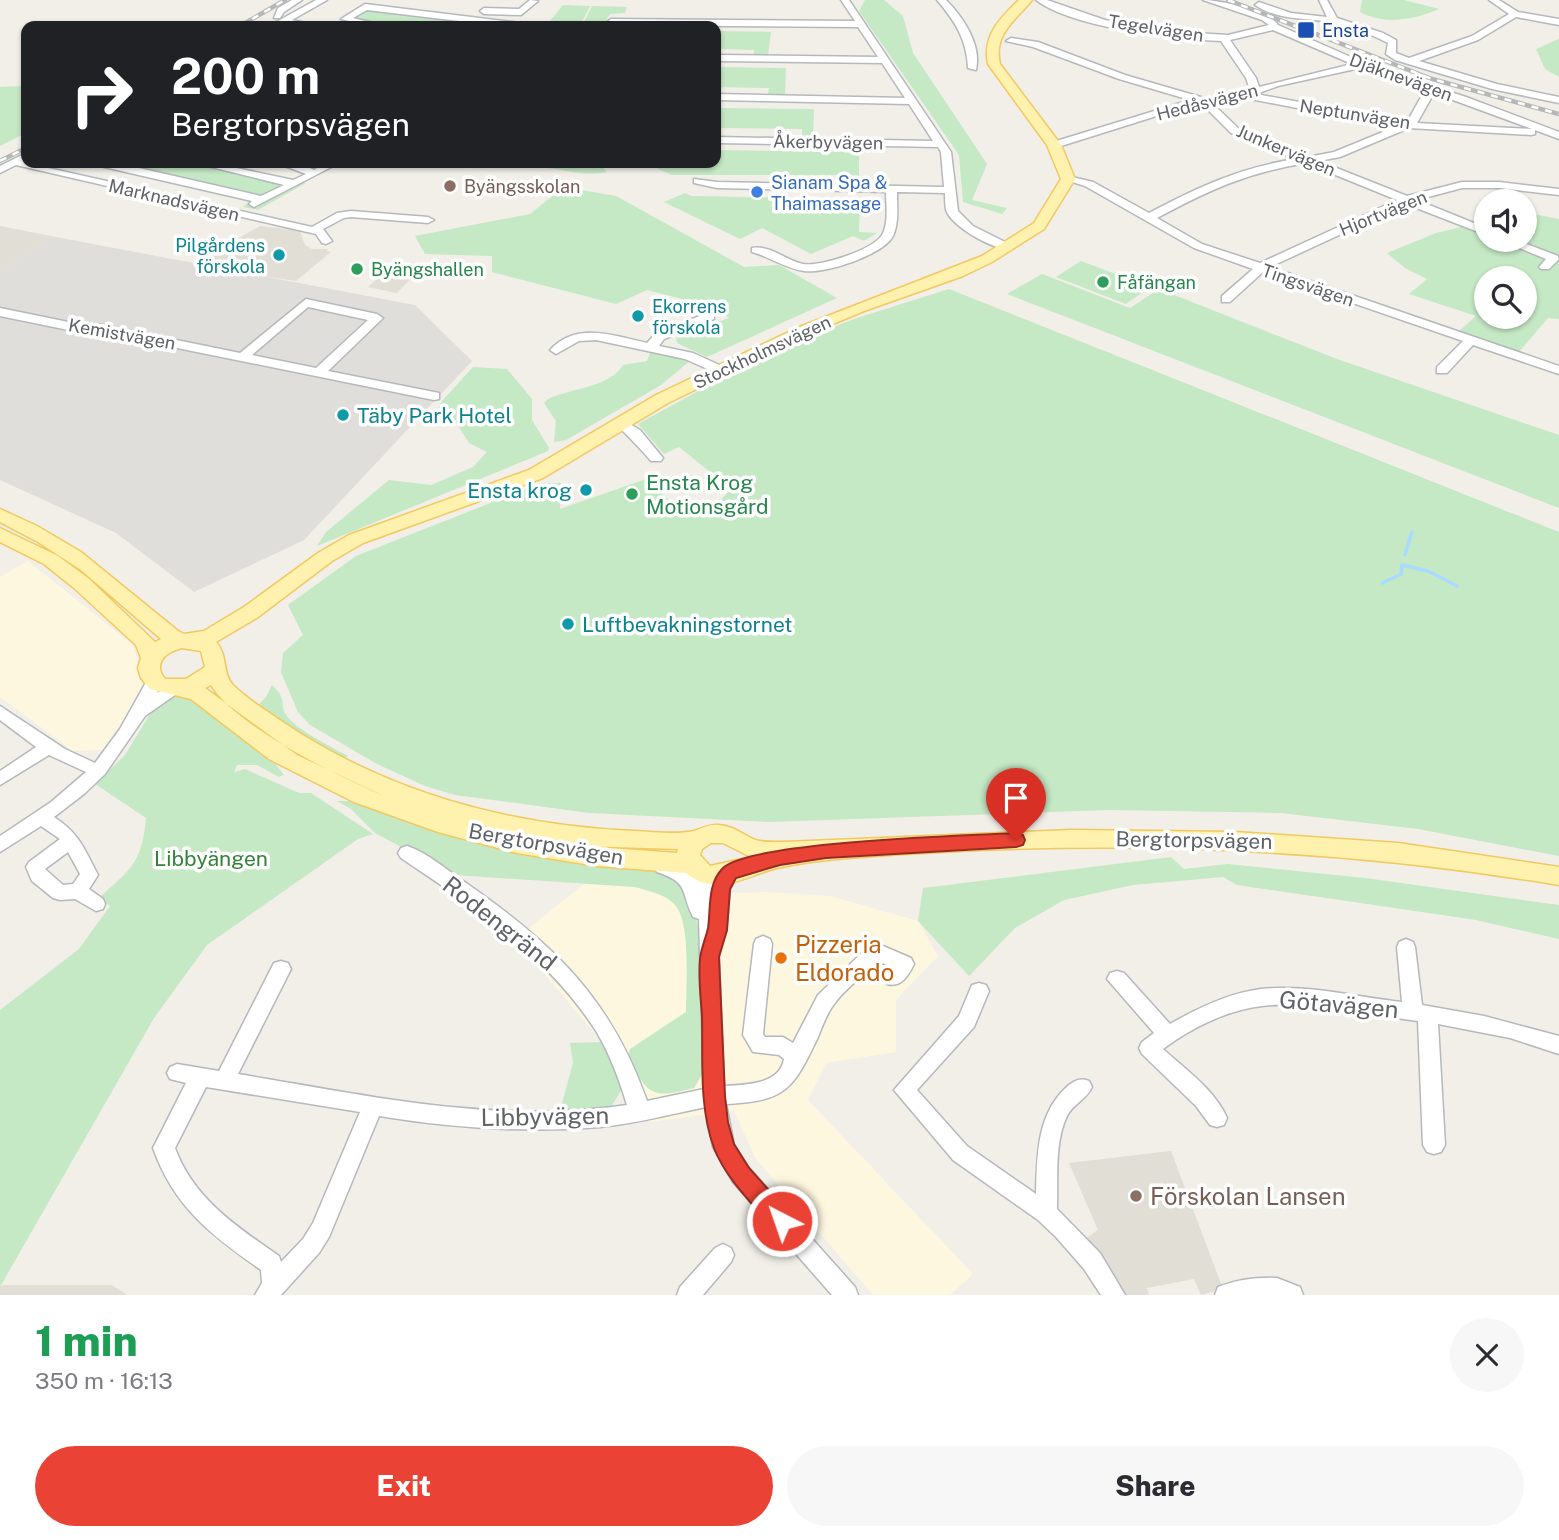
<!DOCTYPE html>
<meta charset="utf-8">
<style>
:root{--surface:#fff;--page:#f7f7f7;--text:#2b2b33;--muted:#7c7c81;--accent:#ea4335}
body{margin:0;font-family:"Public Sans",sans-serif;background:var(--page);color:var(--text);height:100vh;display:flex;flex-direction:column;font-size:26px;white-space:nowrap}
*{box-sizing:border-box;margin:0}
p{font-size:23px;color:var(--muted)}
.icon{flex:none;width:38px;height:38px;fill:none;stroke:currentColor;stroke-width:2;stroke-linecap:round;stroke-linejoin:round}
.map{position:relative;height:1295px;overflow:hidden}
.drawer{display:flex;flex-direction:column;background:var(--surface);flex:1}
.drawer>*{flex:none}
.top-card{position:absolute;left:21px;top:21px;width:700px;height:147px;border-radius:14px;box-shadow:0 2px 5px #0004;background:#202124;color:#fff;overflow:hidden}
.controls{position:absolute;left:1474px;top:189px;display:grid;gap:14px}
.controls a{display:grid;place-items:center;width:63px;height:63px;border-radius:50%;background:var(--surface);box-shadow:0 2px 5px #0004;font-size:35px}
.pin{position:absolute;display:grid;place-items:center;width:60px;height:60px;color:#fff;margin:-72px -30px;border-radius:50% 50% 50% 0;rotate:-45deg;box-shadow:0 0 7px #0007}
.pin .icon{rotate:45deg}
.me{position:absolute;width:77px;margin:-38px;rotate:319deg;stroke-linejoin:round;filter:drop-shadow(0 0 5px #0008)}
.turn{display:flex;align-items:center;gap:24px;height:147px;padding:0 35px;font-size:32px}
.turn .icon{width:91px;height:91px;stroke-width:2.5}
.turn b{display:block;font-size:49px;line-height:60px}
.round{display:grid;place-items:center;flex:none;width:74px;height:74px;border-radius:37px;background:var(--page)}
.overview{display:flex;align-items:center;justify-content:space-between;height:119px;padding:0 35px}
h1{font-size:42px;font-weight:800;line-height:52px;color:#1e9e55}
.button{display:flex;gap:14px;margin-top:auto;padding:14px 35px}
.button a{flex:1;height:80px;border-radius:42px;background:var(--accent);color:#fff;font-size:28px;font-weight:800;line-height:80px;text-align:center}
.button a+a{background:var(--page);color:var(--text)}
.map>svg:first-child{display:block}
.commercial{fill:#fef7e0}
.industrial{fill:#e0deda}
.education{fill:#e1ded6}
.green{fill:#c5e8c5;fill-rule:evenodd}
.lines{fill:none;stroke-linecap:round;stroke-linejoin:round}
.stream{stroke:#aadaff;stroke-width:3.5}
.minor-casing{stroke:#b5b8bc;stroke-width:3}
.major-casing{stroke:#f2c960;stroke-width:3}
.minor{fill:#fff;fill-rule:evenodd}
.major{fill:#fff2af;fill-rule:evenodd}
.rail-casing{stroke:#b6b7b8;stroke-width:4.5}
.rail{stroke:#fff;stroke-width:2.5;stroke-dasharray:7;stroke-linecap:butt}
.route{fill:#ea4335;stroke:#982c22;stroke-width:2}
.transit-dot{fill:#1a4fb4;stroke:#fff;stroke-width:2.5}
.education-dot{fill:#8d6e63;stroke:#fff;stroke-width:2.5}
.shop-dot{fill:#3f7fe0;stroke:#fff;stroke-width:2.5}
.culture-dot{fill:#0f9aa8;stroke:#fff;stroke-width:2.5}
.leisure-dot{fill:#2e9e5b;stroke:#fff;stroke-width:2.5}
.food-dot{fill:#e8710a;stroke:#fff;stroke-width:2.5}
.labels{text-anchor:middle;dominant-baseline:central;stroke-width:7;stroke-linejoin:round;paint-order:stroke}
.far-street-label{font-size:18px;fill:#5f6368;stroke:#fff}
.far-transit-label{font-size:18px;fill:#164399;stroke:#fff;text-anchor:start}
.far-shop-label{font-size:18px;fill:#366cbe;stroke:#fff;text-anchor:start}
.far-education-label{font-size:18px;fill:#785e54;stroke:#fff;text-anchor:start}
.far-culture-label{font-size:18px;fill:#0d838f;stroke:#fff;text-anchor:end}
.far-leisure-label{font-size:18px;fill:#27864d;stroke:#fff;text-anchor:start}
.culture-label{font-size:21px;fill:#0d838f;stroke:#fff;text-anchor:start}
.leisure-label{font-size:21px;fill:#27864d;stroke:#fff;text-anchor:start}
.street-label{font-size:21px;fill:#5f6368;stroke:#fff}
.park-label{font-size:21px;fill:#348238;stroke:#fff}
.near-street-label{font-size:24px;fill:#5f6368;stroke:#fff}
.near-food-label{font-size:24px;fill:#c56008;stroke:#fff;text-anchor:start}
.near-education-label{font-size:24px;fill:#785e54;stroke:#fff;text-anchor:start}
</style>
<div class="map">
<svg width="1559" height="1295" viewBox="0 0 1559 1295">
<rect width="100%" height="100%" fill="#f1efe8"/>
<g class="commercial">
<path d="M28 561 133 645 145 689 103 750 73 751 0 697V577Z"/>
<path d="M584 884 635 887 664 896 767 892 830 896 918 921 938 956 896 1000V1052L826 1063 808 1100 973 1274 950 1295H873L756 1159 734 1111 649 1122 602 1042 515 939Z"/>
</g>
<path class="industrial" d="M51 236 415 305 472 361 304 540 194 592 116 533 0 480V272Z"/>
<g class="education">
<path d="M0 226 51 236 0 272Z"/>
<path d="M260 226 295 230 300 232 305 245 312 249H328L327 251 331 252 296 281 210 268 212 253Z"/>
<path d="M395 262 422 267 397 293 368 287Z"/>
<path d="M1171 1151 1223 1289 1201 1295 1194 1279 1147 1288 1149 1295H1124L1085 1239 1098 1230 1069 1163Z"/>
<path d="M3 1285H112L127 1295H0V1287Z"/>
</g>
<g class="green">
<path d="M865 0H884L903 16 913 53 987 164 972 200 1007 208 1002 214 963 202 959 155 859 11Z"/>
<path d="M1362 0H1404L1439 9C1414 20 1384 25 1360 12Z"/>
<path d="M363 5 525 24 374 26 339 20Z"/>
<path d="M563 5 590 6 580 26H546Z"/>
<path d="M592 6 627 7 625 13 610 14 605 22H584Z"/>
<path d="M716 31 771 32 768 56H754V50L716 49Z"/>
<path d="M1559 39V77L1545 69 1536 49Z"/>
<path d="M716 67 786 68 785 94H768L769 88 716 87Z"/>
<path d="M26 86V133L0 146V87Z"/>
<path d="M716 108 814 109 813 136H802V129L716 128Z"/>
<path d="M716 150 859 152V182L844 181V175H671L646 163H716Z"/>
<path d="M106 163H216L306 183 258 210 243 207 252 200 100 166Z"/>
<path d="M541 163H598L607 172C583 177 564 169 540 167Z"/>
<path d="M564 187 616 196 744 267 779 265 837 298 707 357 677 343 676 338 729 318 714 307 647 290 616 304 492 272V256L425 254 415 236 530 214Z"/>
<path d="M685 193 691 196 860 199 859 232 877 233 864 241 853 236 811 254 762 228 740 239 664 202Z"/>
<path d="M1529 213 1559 219V319L1548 318 1518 353 1457 333 1476 316 1409 294 1427 279 1405 268 1387 253 1436 233 1486 221V240H1524V214ZM1486 278H1524V317H1486Z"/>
<path d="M1081 261 1150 287 1126 304 1056 277Z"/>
<path d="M1042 274 1130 308 1159 289 1337 359 1559 435V508L1007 294Z"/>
<path d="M949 289 1559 532V856L1418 829 1281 813 1108 810 769 822 590 813 455 795 425 786 377 764 310 725 298 712 281 672 283 653 303 635 288 605 356 556 541 483H561L560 509 646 479 686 516 718 503 731 489 679 447 664 454 638 424 768 353 854 319Z"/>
<path d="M651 351 692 359 661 385 566 440 554 442 556 421 544 403 548 399C571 388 609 388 623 365L647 361Z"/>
<path d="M473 367 507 369 532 399V420L549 448 548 451 317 546 326 532 389 480 431 485 473 467 487 452 469 443 453 418 440 422 432 420 442 401Z"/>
<path d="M272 685C288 700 279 703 286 715 296 730 332 747 348 756L341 761 257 706 266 697Z"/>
<path d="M176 695H185L196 701 246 742 269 756 284 775 279 777 257 765H237L234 772 245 769 299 793H311L373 834 358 839 207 945 154 1018 0 1287V1010L79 949 110 906 99 898C131 869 142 863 146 818L95 784 125 755 153 709Z"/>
<path d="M337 801H350L448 834 669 872 692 898 699 932 703 1073 694 1088C650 1100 647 1094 628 1055L630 1049 686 1012C686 987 691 922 675 905 665 894 649 891 635 887L454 875 375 833 351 809Z"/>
<path d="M1171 857 1184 869 1227 864 1365 878 1559 905V939L1476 920 1237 885 1223 877 1133 885 1064 900 1015 928 969 976 918 921 923 888Z"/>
<path d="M602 1042 623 1087 611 1107 559 1114 573 1063 570 1043Z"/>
</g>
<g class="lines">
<g class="stream">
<path d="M1405 555 1412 532"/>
<path d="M1382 583 1401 574 1402 565 1428 571 1457 586"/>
</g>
<g class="minor-casing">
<g id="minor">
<path d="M292 0H302L284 12 280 18H274L278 8Z"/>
<path d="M316 0H327L292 20 319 26 285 24 269 26Z"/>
<path d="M530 0 538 1 521 15 484 14 480 11 484 8 519 9Z"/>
<path d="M841 0H849L951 152 958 211 973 226 1011 245V249C995 251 952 227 946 210 945 205 945 198 945 193L897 192C897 206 899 223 893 236 883 255 825 274 804 271 785 268 770 257 752 252V248C771 245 785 260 803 264 820 267 873 250 882 235 889 223 886 205 886 192L717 188 694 183V179L717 182 944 187 941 152 938 147 716 143V137L933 141 909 104 716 100V94L905 98 882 63 716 61V55L878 57 858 27 611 25 607 22 611 19 855 21Z"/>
<path d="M937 0H946C963 17 982 45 976 70L968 68C967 40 955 21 937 0Z"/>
<path d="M1036 0H1047L1105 20 1177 32 1228 35 1269 25 1262 20 1203 0C1219 0 1270 11 1278 25L1378 69 1466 97 1559 132V139L1535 130V134L1531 135 1409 128 1340 157 1319 161 1407 196 1462 182H1499L1559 189V195L1499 188H1462L1417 200 1486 228V235L1406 204 1270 267 1559 366V374L1473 345 1447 373H1437V367L1463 341 1263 272 1230 302H1222V296L1253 269 1194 248 1085 186 1063 179 1068 176 1093 182 1149 213C1198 187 1239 168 1295 159L1231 133 1202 104 1185 107 1058 147H1050V143L1190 100 1119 79 1033 47 1006 41 1011 38 1038 42 1125 75 1204 98 1250 90 1246 78 1221 41C1174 39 1073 28 1036 0ZM1273 30 1352 64 1259 87 1256 78 1230 40ZM1360 68 1425 90 1407 122 1256 94 1278 86ZM1434 93 1532 129 1417 123ZM1245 98 1395 127 1334 152 1308 157 1239 129 1212 103ZM1306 163 1397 200 1260 263 1202 244 1157 218C1209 190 1246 173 1306 163Z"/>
<path d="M1319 0H1327L1337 18 1383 33 1396 40V53L1409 58 1472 36 1509 14 1489 0H1499L1518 12 1559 19V25L1516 17 1478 40 1419 61 1497 84 1559 97V103L1492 89 1395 60 1386 54 1388 43C1371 34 1349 26 1330 22 1304 18 1277 20 1255 5L1259 2 1291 13 1327 17Z"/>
<path d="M365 4 521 23 526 26H501L367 10 353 18 386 26H369L341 19Z"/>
<path d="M24 154H26V163L312 227 337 213 351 211 428 217 434 220 428 223 351 217 344 218 323 229 332 241 326 244 322 243 316 234 16 165 0 173V166Z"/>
<path d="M104 163H117L261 196 284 185 195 163H213L293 180 306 174 277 163H299L314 170 326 163H339L254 207 249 204 252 201 104 167Z"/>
<path d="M1500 240H1516L1558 256 1559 259 1549 269H1541L1539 267 1546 259Z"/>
<path d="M306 299 377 314 383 318 328 371 439 393V399L434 400 103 333 78 332 0 316V308L78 324 103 325 240 353ZM308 307 368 320 316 368 252 355Z"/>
<path d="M710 312 714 313V319L664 339 659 346 693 353 726 368V374L721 375 685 359 596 340 579 341 556 354 550 350C577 321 614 336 647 343L656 333Z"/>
<path d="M623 420 640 430 663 458 661 461H651C640 448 628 436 616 424Z"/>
<path d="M155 675 163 681 157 693 177 682 185 688 145 716 105 774 84 794 54 817C80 834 84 849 98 875L89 889 103 899 105 904 103 909 96 911 75 899 60 900 53 898 32 881 26 867 29 862 60 839 41 826 0 852V836L51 802 86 772 49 755 0 785V771L36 747 0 720V706L65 749 95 763 120 729 149 677ZM68 852 80 874 73 884 63 885 45 869Z"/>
<path d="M407 846C428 853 448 871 466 883 554 944 611 999 647 1101L704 1089 699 919 693 917C680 891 690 883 657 872L654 867 657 862 663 860 688 869 691 865C704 861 709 872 715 882L724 868 730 866 736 868 739 873 730 889 726 932 724 937 718 939 724 1086C744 1085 780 1085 784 1059L779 1055 753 1052 743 1035 754 944 756 939 763 936 770 939 772 944 763 1034 765 1037H783L793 1043 818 995 869 946 876 943 911 958 914 964C908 976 901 988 887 984L884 978 891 967 878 961C864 975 843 990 832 1007 826 1016 822 1027 818 1037 793 1089 787 1101 726 1104L734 1145 749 1168 855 1287 858 1295H832L733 1182 713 1147 706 1107C671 1114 635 1124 600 1127 527 1133 452 1128 379 1116L329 1237 319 1253 281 1295H255L262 1283 261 1270C211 1235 174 1207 153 1148L186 1083 170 1079 167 1073 170 1067 177 1064 219 1071 274 963 281 961 288 963 291 969 238 1074C366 1095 497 1125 627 1105 619 1079 610 1054 596 1031 548 956 474 907 401 858L398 853 401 848ZM206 1087 360 1112 313 1223 303 1239 281 1262 279 1256C237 1227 193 1198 175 1148Z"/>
<path d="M1406 939 1413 942 1415 947 1422 1005 1484 1016 1559 1036V1054L1510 1038 1438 1024 1445 1145 1441 1152 1434 1154 1427 1152 1423 1145 1418 1021C1374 1015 1304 1000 1262 1006 1227 1010 1191 1028 1163 1049 1185 1069 1215 1090 1227 1118L1224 1125 1217 1127 1210 1125 1196 1106 1142 1054 1139 1048 1142 1042 1154 1033 1107 979 1110 973 1117 971 1124 973 1170 1024C1198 1008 1229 993 1261 989 1307 984 1357 997 1402 1002L1397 947 1399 942Z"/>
<path d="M979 983 986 985 989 991 974 1027 917 1090 967 1146 1036 1194C1037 1154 1037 1112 1069 1085 1076 1080 1080 1078 1089 1081L1092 1087C1087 1099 1073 1104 1067 1116 1054 1143 1058 1180 1057 1209L1100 1253 1125 1295H1101L1084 1269 1056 1237 1038 1220 953 1160 894 1090 959 1016 972 985Z"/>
<path d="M723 1244 731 1248 734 1255 731 1262 703 1295H677L680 1287 715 1248Z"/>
<path d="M1277 1278 1300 1287 1303 1295H1215L1218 1287C1236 1280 1257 1277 1277 1278Z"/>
</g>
</g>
<g class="major-casing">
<path id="major" d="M1019 0H1032C1015 21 993 34 1000 64L1061 145 1075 179 1044 229 992 262 963 276 864 311 809 334 668 403 543 478 363 543 332 561 258 617 216 642C228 655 222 673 233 685 248 700 267 711 284 723 388 793 511 826 635 831 653 832 677 835 694 831 703 828 710 824 719 825 733 826 742 834 753 839 762 843 775 842 785 842L1072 830 1235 832 1398 843 1559 867V885C1329 846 1094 839 861 857 833 859 804 862 777 868 756 873 732 887 710 884 701 883 693 879 686 873L597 866 517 853 438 832 354 802 269 759 191 699 150 689 141 678 138 668 141 658 136 645 74 588 44 564 0 542V528L58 556 88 578 155 642 161 639 81 570 38 542 0 522V509L37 526 81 552 178 631 184 634 204 631 244 607 318 553 349 535 529 470 656 395 797 328 982 256 1034 223 1061 179 1047 145 988 64C982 36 1000 18 1019 0ZM182 648 201 651 205 667 186 679H165C152 663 166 652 182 648ZM211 685C236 727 338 776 384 796L297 755 205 688ZM711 843H723L751 857 710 866 700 855 702 849ZM583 846 678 849 677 853Z"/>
</g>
<use href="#minor" class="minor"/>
<use href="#major" class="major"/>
<g class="rail-casing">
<g id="rail">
<path d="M1228 0 1432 79 1559 114"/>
<path d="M240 26 285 0"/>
<path d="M0 161 26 148"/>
</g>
</g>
<use href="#rail" class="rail"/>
</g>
<path class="route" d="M1016 833 1023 835 1025 840 1023 845 1016 847 826 858 780 865 736 878 730 889 727 930 719 957 725 1096 728 1122 734 1144 749 1168 790 1214 793 1221 790 1229 782 1232 774 1229C753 1204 726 1179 714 1148 699 1108 703 1060 702 1017 701 998 698 978 700 959 701 948 706 938 708 928 711 908 707 884 723 868 752 841 967 836 1016 833Z"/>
<rect class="transit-dot" x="1297" y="21" width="18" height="18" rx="3.5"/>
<g class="education-dot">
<circle cx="450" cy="186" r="7"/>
<circle cx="1136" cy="1196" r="7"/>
</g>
<circle class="shop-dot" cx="757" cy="192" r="7"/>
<g class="culture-dot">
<circle cx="279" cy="255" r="7"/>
<circle cx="638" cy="316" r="7"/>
<circle cx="343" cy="415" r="7"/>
<circle cx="586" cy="490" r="7"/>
<circle cx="568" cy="624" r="7"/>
</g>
<g class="leisure-dot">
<circle cx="357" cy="269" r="7"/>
<circle cx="1103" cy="282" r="7"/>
<circle cx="632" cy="494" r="7"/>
</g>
<circle class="food-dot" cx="781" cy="958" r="7"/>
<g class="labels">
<g class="far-street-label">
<text transform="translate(1156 28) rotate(9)">Tegelvägen</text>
<text transform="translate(1401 77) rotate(20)">Djäknevägen</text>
<text transform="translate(1207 102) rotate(-14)">Hedåsvägen</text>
<text transform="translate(1355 114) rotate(9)">Neptunvägen</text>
<text transform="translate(828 142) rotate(1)">Åkerbyvägen</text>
<text transform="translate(1286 150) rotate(23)">Junkervägen</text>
<text transform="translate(174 200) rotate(13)">Marknadsvägen</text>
<text transform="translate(1383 213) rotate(-22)">Hjortvägen</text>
<text transform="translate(1308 285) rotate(19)">Tingsvägen</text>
<text transform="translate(122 334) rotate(10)">Kemistvägen</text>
<text transform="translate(762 352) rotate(-25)">Stockholmsvägen</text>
</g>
<g class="far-transit-label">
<text x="1322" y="30">Ensta</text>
</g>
<g class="far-shop-label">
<text x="771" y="182">Sianam Spa &amp;<tspan x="771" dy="21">Thaimassage</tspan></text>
</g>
<g class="far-education-label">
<text x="464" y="186">Byängsskolan</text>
</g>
<g class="far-culture-label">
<text x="265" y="245">Pilgårdens<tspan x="265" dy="21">förskola</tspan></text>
<text x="652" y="306" text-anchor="start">Ekorrens<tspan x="652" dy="21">förskola</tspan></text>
</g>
<g class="far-leisure-label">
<text x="371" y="269">Byängshallen</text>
<text x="1117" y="282">Fåfängan</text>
</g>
<g class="culture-label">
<text x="357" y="415">Täby Park Hotel</text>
<text x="572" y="490" text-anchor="end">Ensta krog</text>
<text x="582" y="624">Luftbevakningstornet</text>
</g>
<g class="leisure-label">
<text x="646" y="482">Ensta Krog<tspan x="646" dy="24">Motionsgård</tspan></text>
</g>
<g class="street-label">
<text transform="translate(1194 840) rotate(1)">Bergtorpsvägen</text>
<text transform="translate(546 844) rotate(10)">Bergtorpsvägen</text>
</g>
<g class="park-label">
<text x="211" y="858">Libbyängen</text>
</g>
<g class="near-street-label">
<text transform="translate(500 923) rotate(38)">Rodengränd</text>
<text transform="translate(1339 1004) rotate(5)">Götavägen</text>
<text transform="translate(545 1116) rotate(-1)">Libbyvägen</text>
</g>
<g class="near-food-label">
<text x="795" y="944">Pizzeria<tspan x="795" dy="28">Eldorado</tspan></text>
</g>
<g class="near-education-label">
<text x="1150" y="1196">Förskolan Lansen</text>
</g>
</g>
</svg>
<div class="controls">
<a><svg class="icon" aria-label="sound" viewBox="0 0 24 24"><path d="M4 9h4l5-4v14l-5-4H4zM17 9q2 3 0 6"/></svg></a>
<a><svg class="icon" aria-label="search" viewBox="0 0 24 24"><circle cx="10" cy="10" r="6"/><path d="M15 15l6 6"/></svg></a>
</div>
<div class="pin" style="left:1016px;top:840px;background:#d93025"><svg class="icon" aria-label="arrive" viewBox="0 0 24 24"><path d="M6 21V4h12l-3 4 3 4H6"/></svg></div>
<svg class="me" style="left:782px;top:1221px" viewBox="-20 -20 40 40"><circle r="17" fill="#ea4335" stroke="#fff" stroke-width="3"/><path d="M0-11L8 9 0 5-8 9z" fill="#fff"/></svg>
<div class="top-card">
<div class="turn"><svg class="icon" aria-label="right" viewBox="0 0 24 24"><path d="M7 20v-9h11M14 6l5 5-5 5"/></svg><div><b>200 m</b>Bergtorpsvägen</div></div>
</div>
</div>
<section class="drawer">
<div class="overview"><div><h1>1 min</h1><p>350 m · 16:13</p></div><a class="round"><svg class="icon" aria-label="close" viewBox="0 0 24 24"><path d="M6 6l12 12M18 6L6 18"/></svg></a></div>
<div class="button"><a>Exit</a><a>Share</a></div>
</section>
